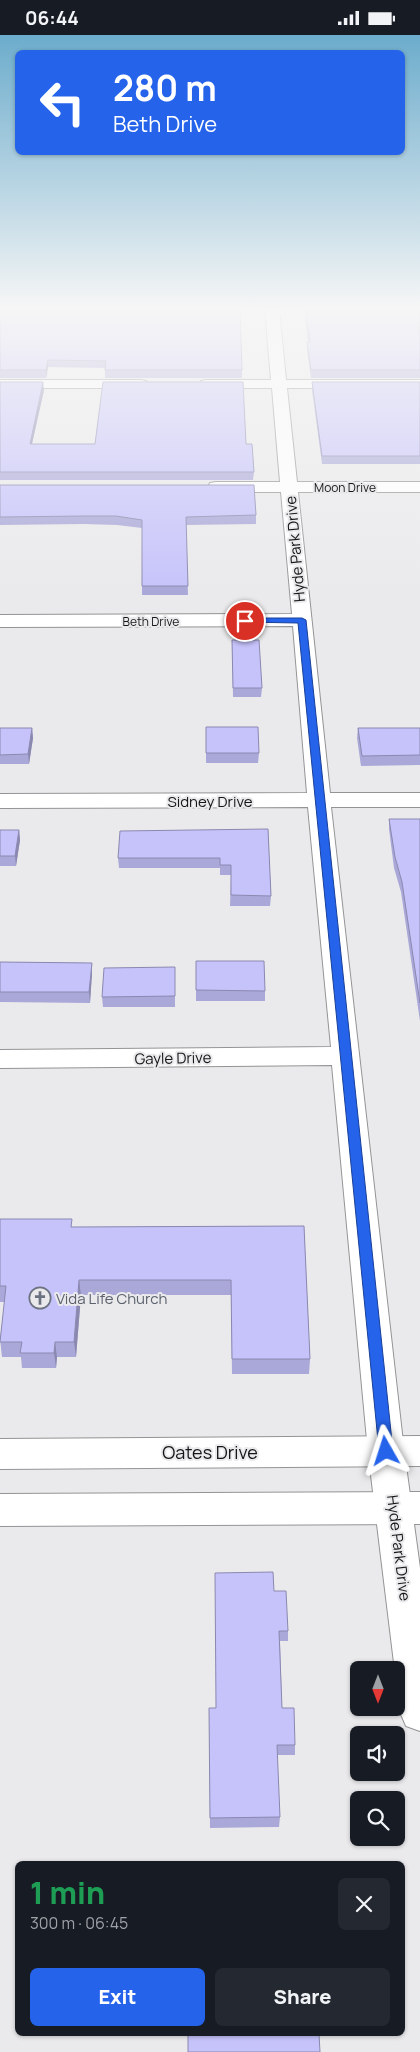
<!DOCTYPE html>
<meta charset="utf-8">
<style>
:root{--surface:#171b24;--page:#242831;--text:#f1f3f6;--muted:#9ea1a6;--accent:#2563eb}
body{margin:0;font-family:Manrope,sans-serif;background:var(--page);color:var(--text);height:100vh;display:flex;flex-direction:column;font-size:19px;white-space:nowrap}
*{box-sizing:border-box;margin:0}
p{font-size:16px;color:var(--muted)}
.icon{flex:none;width:28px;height:28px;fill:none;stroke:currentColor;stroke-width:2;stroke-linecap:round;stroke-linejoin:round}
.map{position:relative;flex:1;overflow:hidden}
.details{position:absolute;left:15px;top:1826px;width:390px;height:175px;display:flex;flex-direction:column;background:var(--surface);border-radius:8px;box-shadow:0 1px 4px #0004}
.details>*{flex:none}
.top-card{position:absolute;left:15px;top:15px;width:390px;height:105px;border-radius:8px;box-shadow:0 1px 4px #0004;background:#2563eb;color:#fff;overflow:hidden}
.needle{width:32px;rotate:180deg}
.tools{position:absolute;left:350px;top:1626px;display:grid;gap:10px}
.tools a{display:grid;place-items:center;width:55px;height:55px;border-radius:8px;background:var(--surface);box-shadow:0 1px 4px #0004;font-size:25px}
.pin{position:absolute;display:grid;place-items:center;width:42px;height:42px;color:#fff;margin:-21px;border:2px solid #fff;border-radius:50%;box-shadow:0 1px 5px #0007}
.me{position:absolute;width:55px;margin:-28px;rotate:354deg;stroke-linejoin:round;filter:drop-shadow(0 0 4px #0008)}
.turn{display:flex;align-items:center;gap:18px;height:105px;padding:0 15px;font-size:22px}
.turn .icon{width:65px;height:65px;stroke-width:2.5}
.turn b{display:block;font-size:35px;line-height:42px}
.round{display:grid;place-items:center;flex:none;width:52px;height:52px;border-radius:8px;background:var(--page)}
.overview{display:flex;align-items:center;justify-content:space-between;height:85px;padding:0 15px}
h1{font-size:30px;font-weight:800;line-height:38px;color:#1e9e55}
.cta{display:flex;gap:10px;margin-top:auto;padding:10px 15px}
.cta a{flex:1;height:58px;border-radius:8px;background:var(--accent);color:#fff;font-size:20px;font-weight:800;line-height:58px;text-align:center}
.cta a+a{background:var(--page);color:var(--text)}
.status{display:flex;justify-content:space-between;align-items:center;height:35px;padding:0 25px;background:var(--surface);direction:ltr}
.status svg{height:14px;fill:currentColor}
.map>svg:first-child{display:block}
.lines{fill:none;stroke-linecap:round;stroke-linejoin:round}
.minor-casing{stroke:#949496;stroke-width:2}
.major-casing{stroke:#949496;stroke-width:2}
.minor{fill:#fff;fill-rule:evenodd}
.major{fill:#fff;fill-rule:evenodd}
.wall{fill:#aaa8d8}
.shaded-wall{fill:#8b88b0}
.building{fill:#c6c3fb;stroke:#8b88b0}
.route{fill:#2563eb;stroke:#184099}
.labels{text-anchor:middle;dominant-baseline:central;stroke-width:4;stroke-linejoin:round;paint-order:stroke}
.far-street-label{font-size:12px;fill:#161617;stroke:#eaeaec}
.street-label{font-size:15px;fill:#161617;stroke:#eaeaec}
.worship-label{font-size:15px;fill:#5b616d;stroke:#eaeaec;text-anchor:start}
.near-street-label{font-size:18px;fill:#161617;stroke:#eaeaec}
</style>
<div class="status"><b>06:44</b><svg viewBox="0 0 49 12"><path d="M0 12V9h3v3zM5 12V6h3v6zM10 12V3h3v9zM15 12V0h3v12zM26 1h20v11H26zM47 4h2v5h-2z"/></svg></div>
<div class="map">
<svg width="420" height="2017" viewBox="0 0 420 2017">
<rect width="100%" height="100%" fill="#eaeaec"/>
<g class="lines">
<g class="minor-casing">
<g id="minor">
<path d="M265 274H279L286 345H420V353H287L297 447H420V457H298L330 758H420V772H331L404 1416 420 1533V1696L406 1691 400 1677 368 1416 332 1030 0 1033V1015L331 1012 308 772 0 773V759L307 758 293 591 0 592V580L292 579 281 457H216L210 456 208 452 210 448 216 447H280L272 353H206L201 352 199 349 201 346 206 345H271Z"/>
<path d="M0 345H141L146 346 148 349 146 352 141 353H0Z"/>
</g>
</g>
<g class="major-casing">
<g id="major">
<path d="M420 1401V1431L0 1434V1404Z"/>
<path d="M420 1457V1489L0 1491V1459Z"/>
</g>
</g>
<use href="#minor" class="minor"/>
<use href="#major" class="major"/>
</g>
<g class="wall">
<path d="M0 274 242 335V343H105V333L48 332 46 343H0Z"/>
<path d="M304 274H420V343H311L307 315V307H308Z"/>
<path d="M0 347 44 355 32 409H246L254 437 253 445H0Z"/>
<path d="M312 347H420V429H322L312 355Z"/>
<path d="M0 450 256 480V489L186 490 188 560H142V493L117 490 84 489 0 490Z"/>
<path d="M232 605 262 653 261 662H233Z"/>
<path d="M206 692 259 718 258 728H206Z"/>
<path d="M0 693H32L33 703 29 729H0Z"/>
<path d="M358 693H420V730L361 731 357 703Z"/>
<path d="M389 784H420V986L401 857 394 833 389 794Z"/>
<path d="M268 794 271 861 270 871H230L231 840H220V833H119L118 823Z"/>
<path d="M0 795H19L20 805 16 831H0Z"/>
<path d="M196 926 265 956V966H196Z"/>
<path d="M0 927 92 928V938L90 968 0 967Z"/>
<path d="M175 932V972H103L102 962Z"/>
<path d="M0 1184 72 1192 304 1191 310 1324 309 1339H232L231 1260H81L76 1322H57L56 1333H22L21 1322H2L0 1304 5 1267H0Z"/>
<path d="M274 1556 288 1596V1606H280L282 1673 295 1710V1720H277L280 1782 279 1792 210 1793 209 1673H216Z"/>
</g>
<g class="shaded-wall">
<path d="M48 325V332L46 343V335Z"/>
<path d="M43 347 44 355 30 417V409Z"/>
<path d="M32 693 33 703 29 729 28 719Z"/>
<path d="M19 795 20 805 16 831 15 821Z"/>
<path d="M92 928V938L90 968 89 957Z"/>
<path d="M79 1245 81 1260 76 1322 74 1307Z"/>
<path d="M55 1307 57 1322 56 1333 54 1318Z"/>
</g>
<g class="building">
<path d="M0 274H240L242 335H105L106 326 48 325 46 335H0Z"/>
<path d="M305 274H420V335H311L307 307H310Z"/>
<path d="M0 347H43L30 409H95L103 347H243L246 409H252L254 437H0Z"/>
<path d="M312 347H420V421H322Z"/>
<path d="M0 450H254L256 480 186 482 188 551H142V485L116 481H84L0 482Z"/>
<path d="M232 605H259L262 653H233Z"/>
<path d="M206 692H258L259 718H206Z"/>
<path d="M0 693H32L28 719 0 720Z"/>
<path d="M358 693H420V720L362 721Z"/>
<path d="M389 784H420V968L402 847 395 822Z"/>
<path d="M268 794 271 861 231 860V830H220V823H118L120 796Z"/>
<path d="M0 795H19L15 821H0Z"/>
<path d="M196 926H264L265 956 196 955Z"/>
<path d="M0 927 92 928 89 957H0Z"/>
<path d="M175 932V961L102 962 104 933Z"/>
<path d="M0 1184H72L71 1192 304 1191 310 1324H232L231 1245H79L74 1307H55L54 1318H20L22 1307H0L6 1251H0Z"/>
<path d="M273 1537 274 1556H286L288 1596H279L282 1673H294L295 1710H277L280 1782 210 1783 209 1673H216L215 1538Z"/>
<path d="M188 1999H319L320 2017H188Z"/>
</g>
<linearGradient id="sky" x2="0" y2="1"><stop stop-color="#6caccc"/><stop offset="0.49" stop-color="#f6f6f6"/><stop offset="1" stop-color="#f6f6f6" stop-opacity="0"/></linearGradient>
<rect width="420" height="557" fill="url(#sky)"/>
<path class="route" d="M245 583H302L306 585 393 1416 391 1420 386 1422 381 1420 379 1416 298 588 242 587V584Z"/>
<defs>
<g id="church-ring" transform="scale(1.125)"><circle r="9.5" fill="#eaeaec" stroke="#6b7280" stroke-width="1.5"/><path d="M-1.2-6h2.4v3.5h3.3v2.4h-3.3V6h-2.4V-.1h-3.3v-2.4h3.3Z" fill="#6b7280"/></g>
</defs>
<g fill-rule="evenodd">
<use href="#church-ring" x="40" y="1263"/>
</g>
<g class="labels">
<g class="far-street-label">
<text x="345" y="452">Moon Drive</text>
<text x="151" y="586">Beth Drive</text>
</g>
<g class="street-label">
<text transform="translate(295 514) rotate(-95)">Hyde Park Drive</text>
<text x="210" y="766">Sidney Drive</text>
<text transform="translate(173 1023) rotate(-1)">Gayle Drive</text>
<text transform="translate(399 1513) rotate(83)">Hyde Park Drive</text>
</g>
<g class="worship-label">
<text x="56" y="1263">Vida Life Church</text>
</g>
<g class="near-street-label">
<text x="210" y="1417">Oates Drive</text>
</g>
</g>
</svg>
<div class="tools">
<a><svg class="needle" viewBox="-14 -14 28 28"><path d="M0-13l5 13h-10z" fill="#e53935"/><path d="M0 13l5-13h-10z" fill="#9ea1a6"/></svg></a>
<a><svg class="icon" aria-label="sound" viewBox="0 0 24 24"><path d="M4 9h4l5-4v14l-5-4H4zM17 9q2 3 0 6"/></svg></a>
<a><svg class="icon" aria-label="search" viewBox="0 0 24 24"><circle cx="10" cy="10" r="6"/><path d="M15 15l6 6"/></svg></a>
</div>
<div class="pin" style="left:245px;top:586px;background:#d93025"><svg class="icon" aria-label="arrive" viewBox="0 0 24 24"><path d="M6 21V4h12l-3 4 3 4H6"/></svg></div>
<svg class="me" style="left:386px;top:1416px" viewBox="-20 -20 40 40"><path d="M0-17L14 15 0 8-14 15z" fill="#2563eb" stroke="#fff" stroke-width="4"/></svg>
<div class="top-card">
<div class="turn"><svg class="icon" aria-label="left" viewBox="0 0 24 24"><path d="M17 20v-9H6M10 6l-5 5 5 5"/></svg><div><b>280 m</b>Beth Drive</div></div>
</div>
<section class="details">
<div class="overview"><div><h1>1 min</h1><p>300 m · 06:45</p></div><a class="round"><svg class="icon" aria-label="close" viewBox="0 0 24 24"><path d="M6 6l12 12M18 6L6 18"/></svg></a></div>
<div class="cta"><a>Exit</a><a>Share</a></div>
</section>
</div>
